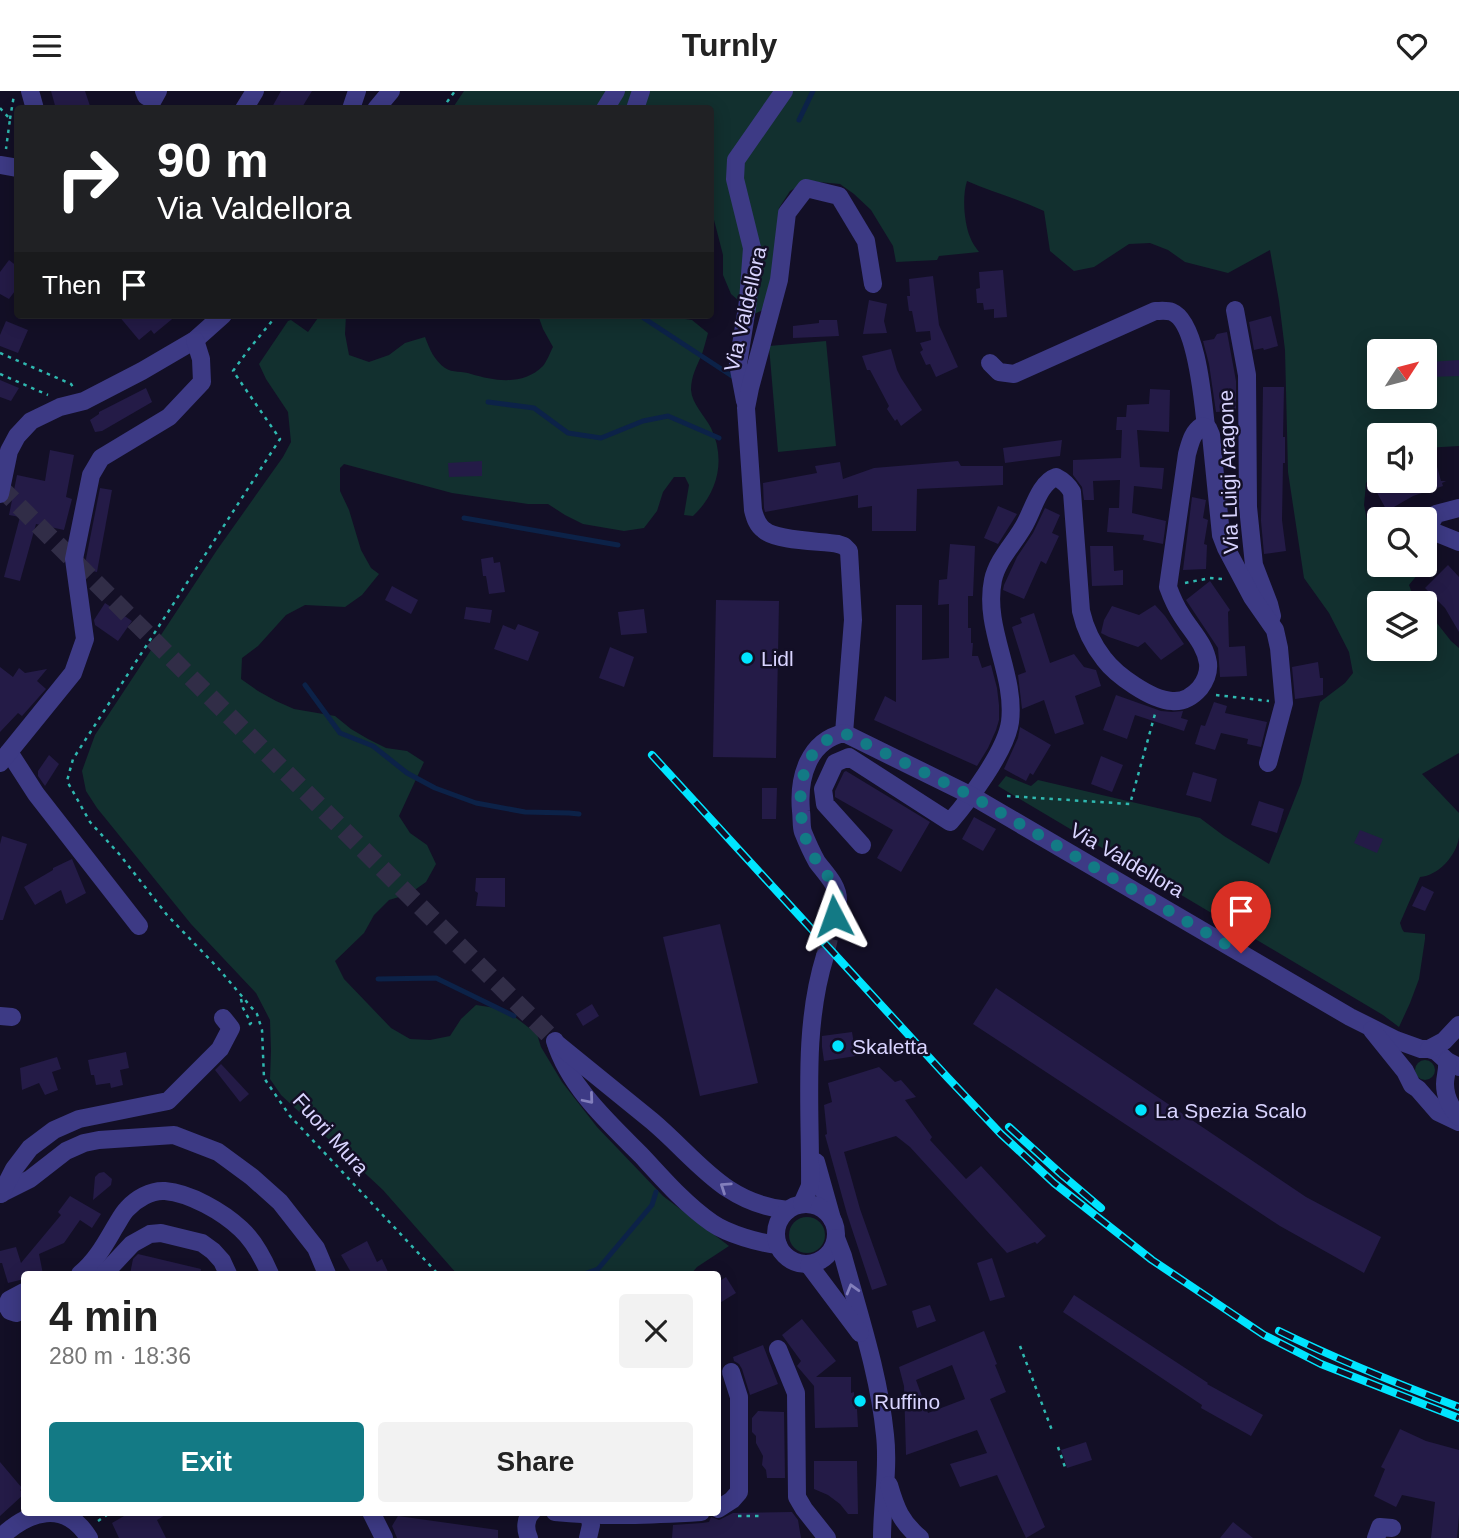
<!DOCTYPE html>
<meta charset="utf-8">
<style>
:root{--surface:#fff;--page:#f2f2f2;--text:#222;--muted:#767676;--accent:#137a85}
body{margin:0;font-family:Helvetica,sans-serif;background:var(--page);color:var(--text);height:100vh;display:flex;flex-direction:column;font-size:26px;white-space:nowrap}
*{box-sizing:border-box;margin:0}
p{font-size:23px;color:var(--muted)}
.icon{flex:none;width:38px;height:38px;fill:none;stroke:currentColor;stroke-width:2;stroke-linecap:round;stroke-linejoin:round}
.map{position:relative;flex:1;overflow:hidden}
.sheet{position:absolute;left:21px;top:1180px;width:700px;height:245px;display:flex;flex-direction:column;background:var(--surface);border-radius:7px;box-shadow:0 4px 18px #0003}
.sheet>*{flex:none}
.hud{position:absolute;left:14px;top:14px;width:700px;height:214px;border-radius:7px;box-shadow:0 4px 18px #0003;background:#202124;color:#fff;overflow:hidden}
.needle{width:46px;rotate:54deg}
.controls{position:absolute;left:1367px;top:248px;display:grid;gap:14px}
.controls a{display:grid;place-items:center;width:70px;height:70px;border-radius:7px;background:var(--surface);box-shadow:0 4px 18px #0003;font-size:35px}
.pin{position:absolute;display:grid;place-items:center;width:60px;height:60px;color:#fff;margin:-72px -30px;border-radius:50% 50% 50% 0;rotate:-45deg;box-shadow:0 0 7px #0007}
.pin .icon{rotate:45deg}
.me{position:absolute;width:77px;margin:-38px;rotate:356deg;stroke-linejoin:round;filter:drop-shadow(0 0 5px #0008)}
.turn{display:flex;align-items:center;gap:24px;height:147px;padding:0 28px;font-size:32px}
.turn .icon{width:91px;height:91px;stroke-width:2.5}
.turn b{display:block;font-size:49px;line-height:60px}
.then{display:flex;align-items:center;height:66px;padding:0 28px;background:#0003;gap:14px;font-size:26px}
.round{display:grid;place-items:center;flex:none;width:74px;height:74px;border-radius:7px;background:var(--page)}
.summary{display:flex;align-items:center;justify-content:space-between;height:119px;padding:0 28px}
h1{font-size:42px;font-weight:800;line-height:52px}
.primary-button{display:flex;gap:14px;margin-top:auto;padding:14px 28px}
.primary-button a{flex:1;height:80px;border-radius:7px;background:var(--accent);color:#fff;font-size:28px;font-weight:800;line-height:80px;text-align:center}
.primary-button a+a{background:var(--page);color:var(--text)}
header{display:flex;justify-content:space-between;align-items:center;height:91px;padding:0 28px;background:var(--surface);font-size:32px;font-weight:800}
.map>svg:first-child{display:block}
.green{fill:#12302f;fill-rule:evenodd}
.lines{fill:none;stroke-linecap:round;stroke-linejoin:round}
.stream{stroke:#0c2248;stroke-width:5}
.building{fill:#241b47;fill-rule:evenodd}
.minor-tunnel{stroke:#312d47;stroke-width:18;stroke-dasharray:18 9;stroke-linecap:butt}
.path{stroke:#2fb8b0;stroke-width:2.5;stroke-dasharray:3.5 5;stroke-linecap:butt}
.minor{stroke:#3d3a85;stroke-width:18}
.rail-casing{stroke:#00e5ff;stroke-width:8}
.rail{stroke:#130f26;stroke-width:5;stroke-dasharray:16;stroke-linecap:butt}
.oneway{stroke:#837fbc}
.route{stroke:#137a85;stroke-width:12;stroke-dasharray:0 21.6}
.poi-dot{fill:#00e5ff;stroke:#130f26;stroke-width:2.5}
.labels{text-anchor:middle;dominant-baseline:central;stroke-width:5;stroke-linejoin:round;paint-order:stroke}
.street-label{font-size:21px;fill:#d9d4ff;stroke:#130f26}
.poi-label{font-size:21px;fill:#d9d4ff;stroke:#130f26;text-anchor:start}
</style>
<header><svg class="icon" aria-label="menu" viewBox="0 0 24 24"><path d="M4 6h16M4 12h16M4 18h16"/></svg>Turnly<svg class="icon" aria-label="heart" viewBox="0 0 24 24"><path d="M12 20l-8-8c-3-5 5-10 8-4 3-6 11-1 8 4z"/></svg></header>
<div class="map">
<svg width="1459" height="1447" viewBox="0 0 1459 1447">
<rect width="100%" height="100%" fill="#130f26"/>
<g class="green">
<path d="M464 0H1459V355L1425 357 1424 345H1379V377L1366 392 1364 414 1367 429 1379 443V474L1426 473 1409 494 1412 502 1421 513H1379V558H1424L1425 517 1451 550 1459 557V662L1422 683 1459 722C1459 730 1459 738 1459 746 1457 764 1438 785 1420 786L1400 832 1402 838 1404 841 1425 843V848L1419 888 1410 912 1399 936 1383 924 998 695 1006 685 1031 695 1038 689 1200 727 1224 745 1269 773 1301 692 1320 611 1345 592 1353 582 1349 561 1329 522 1304 487 1288 381 1285 259 1279 210 1270 159 1228 182 1185 171 1168 159 1150 152 1129 153 1094 176 1074 180 1050 160 1044 120C1019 108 992 101 967 90 962 105 964 131 970 146 972 152 976 157 979 161L939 165 937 169 896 171 893 155 871 119 854 103 840 93 808 90 790 100 779 117 774 179 763 219 754 223 731 203 723 184V164L713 125 711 122 710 18H452ZM1379 261H1424V306H1379Z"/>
<path d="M320 224H346L345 243 349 264 369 271 389 264 405 252 425 246C430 259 434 269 445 277 452 282 463 280 471 283 495 290 523 295 543 275 547 270 550 262 553 256L543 238 538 224H667L671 226 692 229 708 242C706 249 704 257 702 263 697 275 691 285 691 299 692 313 705 325 711 337 726 368 718 402 693 425L684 424 689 394 685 386H674L663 401 657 420 644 437 624 440 583 433 565 424 548 413H528L452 402 344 373 340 377V400L349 419 361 459 371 477 379 483 362 504 345 516 305 514 286 524 258 555 242 567 241 588 258 600 276 610 294 618 335 625 351 638 368 648 386 657 407 660 424 671 399 725 410 742 427 754 436 773 426 791 409 803 389 809 374 824 364 842 335 870 344 888 391 937 410 948 430 949 450 945 461 928 476 914 496 917 515 926 537 943 541 956 562 991 597 1036 663 1105 729 1155 697 1176 691 1183H457L383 1099 281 1004 270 988 271 960 270 929 256 902 191 833 97 717 86 700 82 680 95 644 217 459 283 366 291 351 288 321 266 288 259 273 288 230 291 229 308 241Z"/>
<path d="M826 250 836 355 778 361 769 255Z"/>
<circle cx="1425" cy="979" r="10"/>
<circle cx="807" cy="1144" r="18"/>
</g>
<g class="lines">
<g class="stream">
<path d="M799 29 813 0"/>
<path d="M639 224 732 285"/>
<path d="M488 311 534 317 568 342 601 347 643 330 668 325 719 347"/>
<path d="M464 427 618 454"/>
<path d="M305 594 340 642 373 655 407 682 435 697 476 712 525 721 569 722 579 723"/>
<path d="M378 888 436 887 514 925"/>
<path d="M584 1183 598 1178 652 1114 656 1101"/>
</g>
</g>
<g class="building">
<path d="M51 0H85L91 18H56Z"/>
<path d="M281 0H312L301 18H271Z"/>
<path d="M9 169 18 176V196L9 208 0 203V181Z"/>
<path d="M1003 179 1007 226 994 227V218L984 219 983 212H977L976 198 980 197 979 181Z"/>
<path d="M933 185 939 234 958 276 936 286 930 273 926 274 920 261 923 259 920 252 931 249 930 240 916 241 912 220H909L907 205H910L909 188Z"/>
<path d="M869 209 887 213 884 230 887 242 863 243Z"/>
<path d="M118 224H177L154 243 151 239 139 249Z"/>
<path d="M1271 225 1278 255 1264 259 1263 257 1254 259 1249 231Z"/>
<path d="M819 229H837L839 245 793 247V235L819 232Z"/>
<path d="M6 230 28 239 18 262 0 255V244Z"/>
<path d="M1227 241 1236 290V320L1216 321 1209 273 1203 250 1214 248 1217 243Z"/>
<path d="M891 258 897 279 901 287 922 319 901 335 897 328 895 330 887 318 889 315 870 279H867L862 265Z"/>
<path d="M1459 269V285L1429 286V271Z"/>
<path d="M0 289 19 297 11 310 0 306Z"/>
<path d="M1263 296H1284L1283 346H1285V372H1283L1282 429 1286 460 1264 463 1261 430Z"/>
<path d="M146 297 152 311 102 340 95 341 90 329 99 323V321Z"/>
<path d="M1150 298 1170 299 1169 341 1137 339 1140 376 1164 377 1162 398 1134 395 1132 422 1166 430 1163 453 1143 449 1144 444 1107 441 1109 417H1119L1120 389 1093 390 1094 409H1084L1082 396 1073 384V369L1121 367 1122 339H1116L1117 326H1126L1127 314 1149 313Z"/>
<path d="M1062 349 1060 365 1005 372 1003 357Z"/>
<path d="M50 359 74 364 66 406 72 408 64 439 36 433 20 490 4 486 20 426 9 424 17 384 45 390Z"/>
<path d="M1435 368 1441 390H1446L1442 392 1443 395 1413 405 1387 420 1375 398 1386 390H1424V370Z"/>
<path d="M482 370V385L449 386 448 372Z"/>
<path d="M958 370 961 375H1003V394L917 398 916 440H872V415L858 417V404L765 421 764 417 763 392 817 382 815 375 840 371 843 388 874 377Z"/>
<path d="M100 397 112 399 97 481 87 479 86 468Z"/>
<path d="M1192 406 1206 409 1203 427 1208 429 1204 453 1207 454 1206 478 1183 479Z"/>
<path d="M998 415 1017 423 998 453 984 447Z"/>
<path d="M1045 417 1060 424 1052 442 1059 445 1046 473 1041 470 1024 508 1003 499 1004 494 1017 466 1033 442Z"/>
<path d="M950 453 975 455 973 505H968V537H971V552H973L972 565H978L982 577 991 574 997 597 999 614V629L996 639 988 657 977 675 874 629 885 605 896 611V514H922V569L949 567V513L938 514 939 489 947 488Z"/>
<path d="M1090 455H1113L1114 480 1123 479V494L1092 495Z"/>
<path d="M493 466 494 472 500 471 505 501 489 503 486 485H483L481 468Z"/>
<path d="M1448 474 1459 486V541L1445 517 1425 497Z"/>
<path d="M1210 490 1230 519 1228 521 1229 556 1245 555 1247 585 1220 586 1218 557 1186 509Z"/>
<path d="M392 495 418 509 411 523 385 509Z"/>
<path d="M716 509 779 510 776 667 713 666Z"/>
<path d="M105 512 132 530 118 550 95 534 94 529Z"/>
<path d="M1155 514 1165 525 1184 553 1161 569 1145 551 1138 556 1109 546 1101 542 1104 529 1112 515 1139 524Z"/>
<path d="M466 516 492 519 490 532 464 528Z"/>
<path d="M644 518 647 542 621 544 618 521Z"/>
<path d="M1034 522 1050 572 1074 563 1084 576 1096 579 1101 595 1075 605 1084 633 1055 643 1044 609 1022 618 1018 584 1026 581 1012 536 1022 532 1020 527Z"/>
<path d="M518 533 539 541 528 570 494 558 503 534 515 539Z"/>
<path d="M610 556 634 566 624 596 599 587Z"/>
<path d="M1318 571 1320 587H1323V604L1295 608 1292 576Z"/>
<path d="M0 576 13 586 19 577 25 582 47 578 37 590 46 598 22 625 18 622 0 641Z"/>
<path d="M1116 604 1161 620 1172 621 1183 620 1181 627 1188 629 1184 640 1135 624 1127 648 1103 639Z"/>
<path d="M1214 611 1227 615 1225 622 1267 631 1261 656 1247 653 1248 648 1221 642 1215 659 1195 653 1201 634 1205 635Z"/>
<path d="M1020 636 1051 654 1033 684 1030 682 1026 690 1004 678 1018 647Z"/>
<path d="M49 664 59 673 45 695 38 685V680Z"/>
<path d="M1101 665 1123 674 1112 701 1091 693Z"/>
<path d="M846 680 930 731 901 781 877 767 893 739 835 706V700L844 681Z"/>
<path d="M1193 681 1217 688 1211 711 1186 704Z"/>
<path d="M762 697H777L776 728H762Z"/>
<path d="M1259 710 1284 718 1277 742 1251 734Z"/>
<path d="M974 726 996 738 983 760 962 748Z"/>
<path d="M1360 739 1383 748 1377 762 1354 752Z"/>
<path d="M2 745 27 753 3 829H0V753Z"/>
<path d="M72 768 86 802 66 813 61 799 35 814 24 796 53 779V777Z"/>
<path d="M476 787H505V816L476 815 478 802 475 800Z"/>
<path d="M1422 795 1434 801 1425 820 1412 815Z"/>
<path d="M720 833 758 992 700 1005 663 846Z"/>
<path d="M996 897 1306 1106 1381 1146 1364 1182 1280 1135 973 933Z"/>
<path d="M592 913 599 925 583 935 576 923Z"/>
<path d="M852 941 856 965 824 970 822 956V945Z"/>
<path d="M126 961 129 977 120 979 123 994 111 997 110 992 96 994 94 984H91L88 969Z"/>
<path d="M57 966 61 978 52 981 58 999 45 1004 39 992 22 999 20 977Z"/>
<path d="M221 973 249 1003 240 1011 215 979Z"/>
<path d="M879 976 895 991 901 989 916 1006 905 1009 932 1046 930 1049 966 1088 981 1075 1046 1145 1037 1153 1035 1151 1007 1162 910 1056 896 1045 844 1061 860 1118 887 1194 872 1199 847 1123 825 1044 827 1043 824 1014 832 1011 828 992Z"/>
<path d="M104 1081 112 1088 111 1094 93 1109 95 1086 99 1082Z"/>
<path d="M70 1105 101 1123 92 1137 80 1129 64 1152 39 1163 43 1183H24V1188L8 1192 2 1172H0V1160L16 1156 21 1172 61 1124 58 1121Z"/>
<path d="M367 1150 377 1171 382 1168 389 1183H352L341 1164Z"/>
<path d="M138 1163 201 1178 200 1183H130L133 1168Z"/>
<path d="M992 1167 1005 1206 990 1210 977 1172Z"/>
<path d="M726 1186 736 1202 718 1213V1191Z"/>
<path d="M1074 1204 1208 1292 1207 1293 1263 1324 1251 1345 1201 1317 1202 1314 1063 1221Z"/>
<path d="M930 1214 936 1230 917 1237 912 1220Z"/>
<path d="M802 1228 836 1270 816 1286H851V1302L854 1301 855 1318H857L858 1336 815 1337 814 1295 797 1275 801 1270 782 1244Z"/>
<path d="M984 1240 997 1273 995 1274 1006 1301 990 1308 1045 1436 1026 1447 997 1384 960 1396 950 1373 987 1362 977 1339 906 1364 904 1295 899 1276ZM952 1274 965 1308 928 1322 916 1289Z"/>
<path d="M763 1254 778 1293 750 1304 742 1278 739 1273 734 1270 733 1266Z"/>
<path d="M758 1320 784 1321 785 1387H767L766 1379 762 1374 763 1365 756 1352V1345L752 1341V1327Z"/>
<path d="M1400 1338 1426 1350 1459 1359V1424L1457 1447H1431L1435 1411 1402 1404 1396 1416 1374 1405 1385 1378 1381 1376Z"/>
<path d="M1086 1351 1092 1369 1067 1377 1061 1359Z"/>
<path d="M814 1370H857L858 1423H848L840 1413 828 1404 814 1398Z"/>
<path d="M0 1371 22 1397 20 1399 24 1403 0 1425Z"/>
<path d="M131 1421H170L157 1429 166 1447H119L112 1432Z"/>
<path d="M792 1421 798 1429 801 1447H672L673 1434 702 1432 709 1431 711 1426 719 1429 733 1422Z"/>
<path d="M398 1425 498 1439V1447H397L392 1435Z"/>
<path d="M1233 1431 1253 1447H1220Z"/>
</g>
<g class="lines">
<g class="minor-tunnel">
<path d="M0 396 555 950"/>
<path d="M825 865 834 825"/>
</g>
<g class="path">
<path d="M0 17 10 28 6 58"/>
<path d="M442 18 455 0"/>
<path d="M10 28 14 4"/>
<path d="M277 224 249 258 233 280 280 348 73 668 67 690 90 731 120 764 167 824 218 877 257 923 262 939 264 987 290 1025 438 1183"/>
<path d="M0 262 71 293 73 296"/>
<path d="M0 283 48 304"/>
<path d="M1185 492 1210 487 1223 488"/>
<path d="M1216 604 1269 610"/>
<path d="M1007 705 1130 713 1155 623"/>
<path d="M241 908 243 917 251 932 247 936"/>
<path d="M1020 1255 1053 1342"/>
<path d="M1058 1356 1066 1379"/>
<path d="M738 1425H763"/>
<path d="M98 1430 111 1421"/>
</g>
<g class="minor">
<path d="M30 0 35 18"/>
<path d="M144 0 146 5 153 9 158 0"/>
<path d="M244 18 255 0"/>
<path d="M351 18 357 0"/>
<path d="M376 18 391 0"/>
<path d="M605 18 616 0"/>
<path d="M635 18 641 0"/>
<path d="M0 74 18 77"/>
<path d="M1235 219 1247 284 1248 416 1254 474 1269 513 1272 525"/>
<path d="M990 272 999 281 1014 283 1155 220C1160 220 1167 219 1172 221 1197 231 1203 311 1206 336"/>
<path d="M745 310 738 273 748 210 752 157 735 88 736 69 784 0"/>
<path d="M0 403 9 360 17 345 31 330 60 316 84 310 142 280 195 249 223 224"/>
<path d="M1459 417 1436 423 1427 438 1459 451"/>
<path d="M844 642 853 529 849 460 844 455 838 453C820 450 776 450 764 439 757 434 755 427 753 419L746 317 750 297 779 189 787 122 806 97 839 105 866 150 873 193"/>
<path d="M9 661 36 703 139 835"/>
<path d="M0 672 73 582 85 548 74 468 91 384 101 367 169 326 202 291 201 268 195 249"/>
<path d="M862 754 825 713 823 698 835 672 849 666 950 731C969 709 1006 660 1010 631 1016 583 983 537 993 489 998 466 1018 449 1027 429 1034 415 1041 391 1056 386 1064 390 1068 394 1072 401L1081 520C1085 538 1093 554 1104 568 1116 584 1151 609 1172 610 1183 611 1193 605 1200 597 1206 589 1209 581 1208 572 1205 553 1192 541 1182 525 1176 516 1172 507 1168 496L1187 363C1190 353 1192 341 1202 335L1208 337 1211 344 1221 444 1226 457 1252 506 1275 539 1279 557 1284 612 1268 672"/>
<path d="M834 825C836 819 838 814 838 809 838 794 825 782 817 771 812 762 807 751 803 741 801 735 802 727 801 720 798 687 808 650 844 642L972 705 1350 926 1396 949 1421 958H1429L1436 960 1447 970 1459 976"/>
<path d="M0 925 12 926"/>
<path d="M1372 939 1405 980 1412 994 1418 998 1438 1021 1459 1031"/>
<path d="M555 950C569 996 609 1032 642 1065 664 1089 686 1114 712 1132 728 1143 759 1152 778 1154"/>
<path d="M556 952C588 978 620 1004 652 1030 697 1068 724 1113 788 1119"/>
<path d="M1429 958 1444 950 1459 934"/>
<path d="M1447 970C1448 979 1445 985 1445 993 1445 1006 1451 1017 1459 1026"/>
<path d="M816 1071 832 1128"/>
<path d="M0 1103 30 1088 66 1060 84 1052 99 1049 174 1044 218 1061 252 1086 280 1111 316 1157 327 1183"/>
<path d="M1 1103 14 1078 30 1057 54 1039 79 1028 168 1010 220 958 231 937 223 927"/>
<circle cx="806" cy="1143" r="30"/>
<path d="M802 1113 810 1095C811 1019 802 939 825 865"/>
<path d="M836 1147 843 1165C859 1224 879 1283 885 1344 889 1378 882 1413 882 1447"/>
<path d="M809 1174 860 1242"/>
<path d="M80 1183C96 1170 105 1153 115 1136 119 1130 122 1123 127 1118 136 1108 151 1099 165 1100 190 1102 223 1121 241 1138 254 1150 263 1167 270 1183"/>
<path d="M104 1183 132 1153 150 1143 161 1142 202 1152 213 1160 222 1170 228 1183"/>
<path d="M24 1201 9 1209 7 1215 10 1220 16 1222 24 1219"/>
<path d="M778 1258 796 1302 797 1406 804 1418 827 1447"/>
<path d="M889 1394C896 1418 901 1431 920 1447"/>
<path d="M718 1418 732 1409 739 1401V1306L731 1281"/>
<path d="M371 1421 384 1447"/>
<path d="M555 1421C603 1426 652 1424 701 1421"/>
<path d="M0 1447C28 1420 65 1408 89 1447"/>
<path d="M529 1447C525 1439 525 1427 532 1421"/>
<path d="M588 1447 591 1434 589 1424"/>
<path d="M1376 1447 1380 1436 1392 1437"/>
</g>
<g class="rail-casing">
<g id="rail">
<path d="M652 664 948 987 1001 1043 1054 1092 1152 1169 1264 1244 1321 1273 1459 1327"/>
<path d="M1009 1036 1061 1083 1101 1117"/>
<path d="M1279 1240C1338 1269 1398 1293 1459 1316"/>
</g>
</g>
<use href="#rail" class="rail"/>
</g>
<defs><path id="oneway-chevron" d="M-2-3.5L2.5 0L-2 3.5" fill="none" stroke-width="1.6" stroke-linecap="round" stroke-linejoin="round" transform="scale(1.75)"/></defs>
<g class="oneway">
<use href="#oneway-chevron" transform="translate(589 1008) rotate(50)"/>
<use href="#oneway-chevron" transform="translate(725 1096) rotate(-146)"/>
<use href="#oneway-chevron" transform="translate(852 1198) rotate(-106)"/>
</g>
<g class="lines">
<path class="route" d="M834 825C836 819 838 814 838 809 838 795 825 782 817 771 812 762 807 751 803 741 801 735 802 727 801 720 798 687 808 650 844 642L972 705 1241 862"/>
</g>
<g class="poi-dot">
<circle cx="747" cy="567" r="7"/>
<circle cx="838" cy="955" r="7"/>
<circle cx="1141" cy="1019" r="7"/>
<circle cx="860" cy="1310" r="7"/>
</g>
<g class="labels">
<g class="street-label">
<text transform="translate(745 218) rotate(-77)">Via Valdellora</text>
<text transform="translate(1228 381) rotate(-92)">Via Luigi Aragone</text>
<text transform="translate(1127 769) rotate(30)">Via Valdellora</text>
<text transform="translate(331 1043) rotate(48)">Fuori Mura</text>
</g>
<g class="poi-label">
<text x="761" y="567">Lidl</text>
<text x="852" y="955">Skaletta</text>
<text x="1155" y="1019">La Spezia Scalo</text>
<text x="874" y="1310">Ruffino</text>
</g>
</g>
</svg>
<div class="controls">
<a><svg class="needle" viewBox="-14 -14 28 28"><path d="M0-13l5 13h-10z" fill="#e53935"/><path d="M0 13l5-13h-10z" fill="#767676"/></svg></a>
<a><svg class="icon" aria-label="sound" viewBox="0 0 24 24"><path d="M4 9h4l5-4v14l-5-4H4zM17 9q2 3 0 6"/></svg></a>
<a><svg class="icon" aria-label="search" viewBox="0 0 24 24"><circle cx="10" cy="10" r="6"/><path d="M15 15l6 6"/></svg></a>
<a><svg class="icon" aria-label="layers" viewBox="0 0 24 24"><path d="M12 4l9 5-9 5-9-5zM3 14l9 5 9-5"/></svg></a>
</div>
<div class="pin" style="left:1241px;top:862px;background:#d93025"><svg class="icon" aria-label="arrive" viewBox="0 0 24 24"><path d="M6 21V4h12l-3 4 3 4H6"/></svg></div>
<svg class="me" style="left:834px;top:825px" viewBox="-20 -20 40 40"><path d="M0-17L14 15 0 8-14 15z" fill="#137a85" stroke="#fff" stroke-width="4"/></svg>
<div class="hud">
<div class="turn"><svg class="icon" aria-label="right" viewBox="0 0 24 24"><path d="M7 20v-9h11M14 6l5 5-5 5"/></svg><div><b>90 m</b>Via Valdellora</div></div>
<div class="then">Then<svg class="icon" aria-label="arrive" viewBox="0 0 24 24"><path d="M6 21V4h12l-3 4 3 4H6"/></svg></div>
</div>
<section class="sheet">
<div class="summary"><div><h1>4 min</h1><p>280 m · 18:36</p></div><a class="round"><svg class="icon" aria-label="close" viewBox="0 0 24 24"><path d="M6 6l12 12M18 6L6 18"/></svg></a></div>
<div class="primary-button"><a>Exit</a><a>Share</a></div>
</section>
</div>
